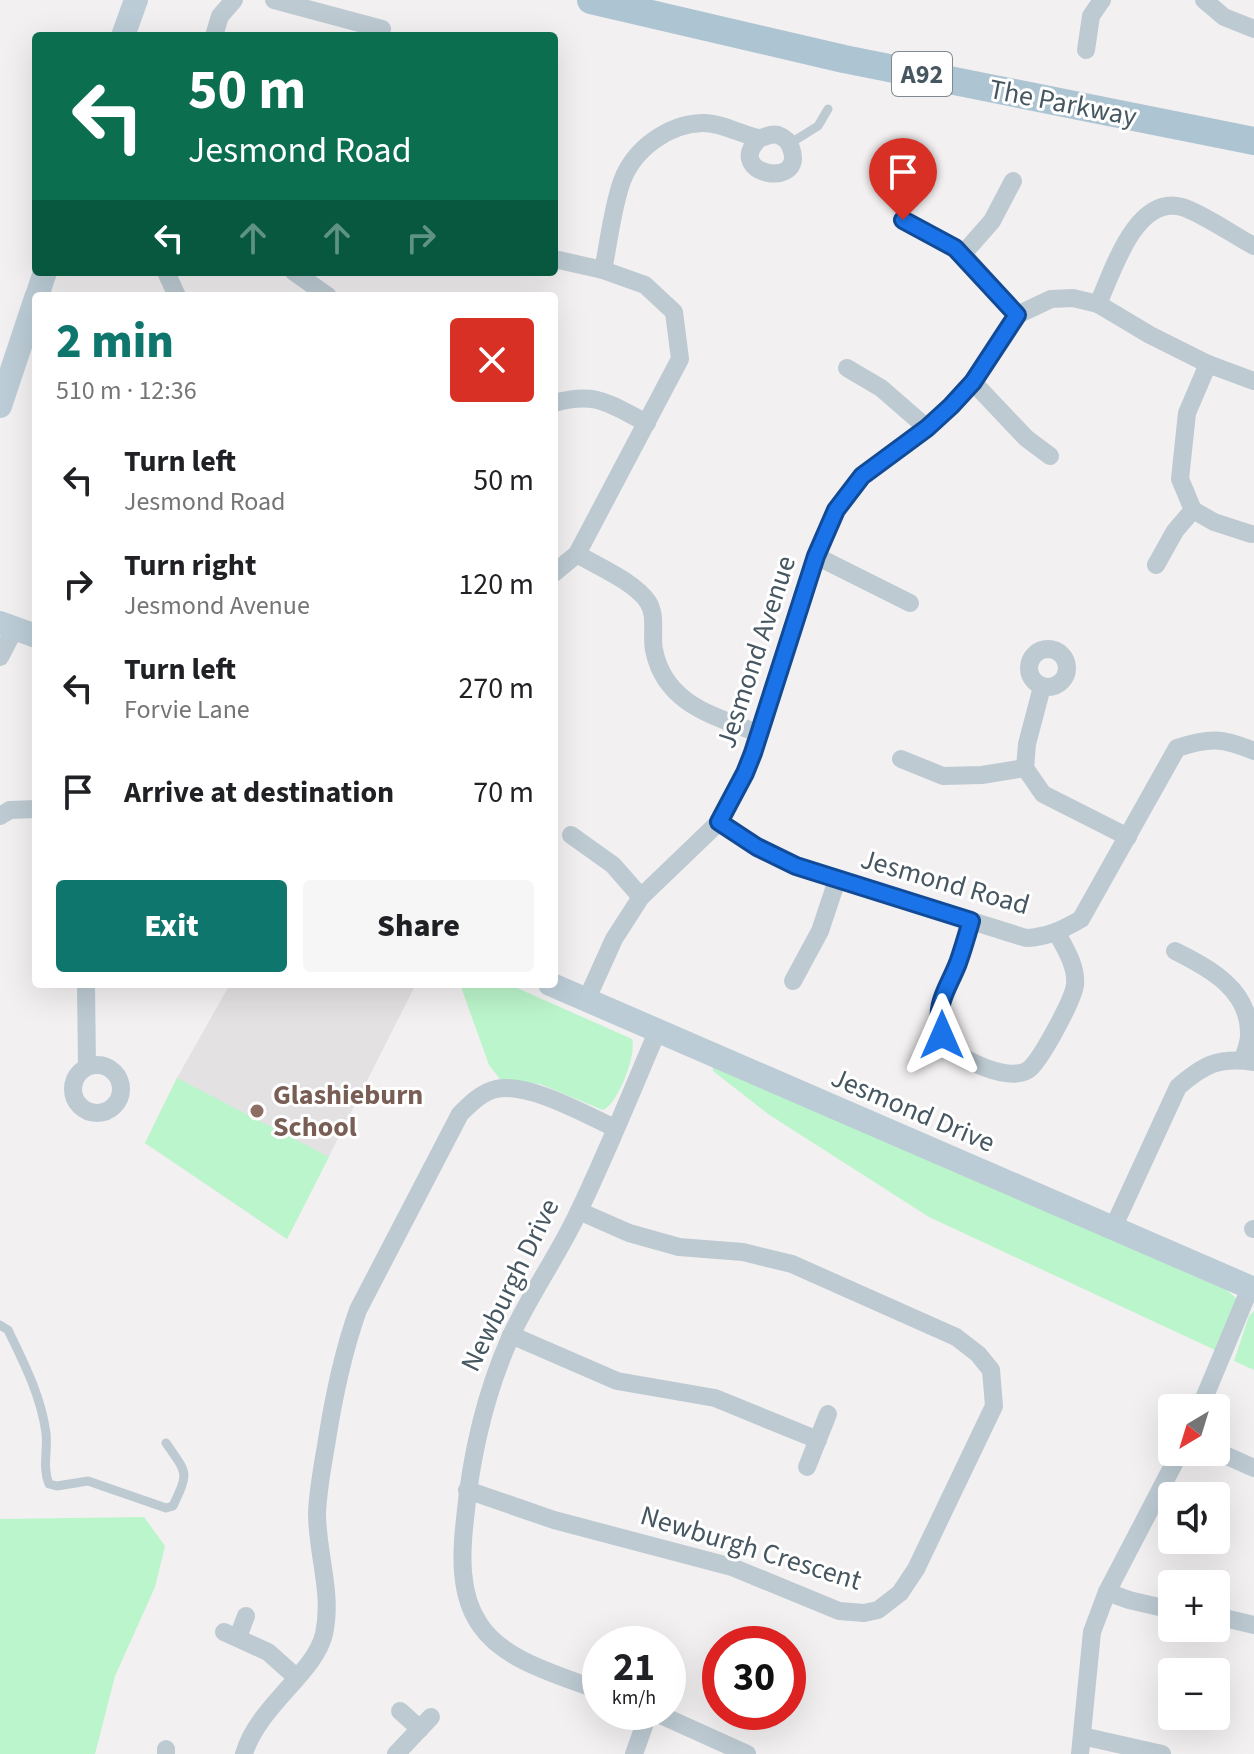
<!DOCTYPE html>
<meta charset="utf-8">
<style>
:root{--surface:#fff;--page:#f6f6f6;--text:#202124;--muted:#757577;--accent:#0f766e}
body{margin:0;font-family:"Source Sans 3",sans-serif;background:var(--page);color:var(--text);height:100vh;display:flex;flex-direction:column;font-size:30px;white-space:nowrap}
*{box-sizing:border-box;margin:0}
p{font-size:26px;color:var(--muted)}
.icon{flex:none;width:44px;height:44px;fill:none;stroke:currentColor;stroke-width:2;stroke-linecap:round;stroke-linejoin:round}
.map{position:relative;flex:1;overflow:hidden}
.details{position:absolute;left:32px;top:292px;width:526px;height:696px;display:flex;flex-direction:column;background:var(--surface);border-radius:8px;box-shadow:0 8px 32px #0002}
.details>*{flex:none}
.banner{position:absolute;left:32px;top:32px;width:526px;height:244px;border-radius:8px;box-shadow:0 8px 32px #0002;background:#0b6e4f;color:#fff;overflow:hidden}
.needle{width:52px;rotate:218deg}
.tools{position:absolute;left:1158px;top:1394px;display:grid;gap:16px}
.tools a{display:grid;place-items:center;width:72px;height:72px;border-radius:8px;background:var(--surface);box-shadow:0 8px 32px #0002;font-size:40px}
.speed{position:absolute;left:582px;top:1626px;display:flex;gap:16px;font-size:40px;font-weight:700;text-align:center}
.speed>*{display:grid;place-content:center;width:104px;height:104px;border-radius:50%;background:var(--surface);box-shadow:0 8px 32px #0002;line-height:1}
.speed small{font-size:20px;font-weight:400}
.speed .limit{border:12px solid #d22;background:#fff;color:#111}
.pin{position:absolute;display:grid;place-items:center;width:68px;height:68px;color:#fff;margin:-82px -34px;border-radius:50% 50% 50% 0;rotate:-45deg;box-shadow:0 0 8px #0007}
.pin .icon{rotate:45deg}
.me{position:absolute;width:88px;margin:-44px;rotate:0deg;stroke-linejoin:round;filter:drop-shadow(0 0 6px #0008)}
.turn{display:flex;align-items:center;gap:28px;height:168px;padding:0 24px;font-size:36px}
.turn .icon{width:104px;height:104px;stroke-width:2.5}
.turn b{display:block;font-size:56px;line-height:68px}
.lanes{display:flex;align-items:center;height:76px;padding:0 24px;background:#0003;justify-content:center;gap:40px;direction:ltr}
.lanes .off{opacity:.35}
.round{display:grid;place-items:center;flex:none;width:84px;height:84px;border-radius:8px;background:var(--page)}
.head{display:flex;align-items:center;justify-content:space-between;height:136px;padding:0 24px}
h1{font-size:48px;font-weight:800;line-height:60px;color:var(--accent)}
.button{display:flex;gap:16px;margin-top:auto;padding:16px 24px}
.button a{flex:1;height:92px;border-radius:8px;background:var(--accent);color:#fff;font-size:32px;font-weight:800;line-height:92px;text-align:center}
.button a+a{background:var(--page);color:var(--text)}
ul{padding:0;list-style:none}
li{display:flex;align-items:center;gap:24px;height:104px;padding:0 24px}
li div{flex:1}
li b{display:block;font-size:30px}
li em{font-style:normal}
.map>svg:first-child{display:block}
.education{fill:#e4e1e3}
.green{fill:#bbf5cb}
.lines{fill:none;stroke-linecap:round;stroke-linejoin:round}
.lane{stroke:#bdcad2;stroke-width:9}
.street{stroke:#bdcad2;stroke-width:18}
.secondary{stroke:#bcccd6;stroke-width:24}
.primary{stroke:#adc4d2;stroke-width:28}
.route-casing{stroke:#114b97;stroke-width:20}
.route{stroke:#1a73e8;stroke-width:14}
.education-dot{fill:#8d6e63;stroke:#fff;stroke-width:3}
.labels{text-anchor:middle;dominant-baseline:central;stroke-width:6;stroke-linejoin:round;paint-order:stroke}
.shield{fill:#fff;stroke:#7e8990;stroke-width:2}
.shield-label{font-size:26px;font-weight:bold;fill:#465761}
.street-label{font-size:28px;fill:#465761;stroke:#fff}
.education-label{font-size:28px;font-weight:bold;fill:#785e54;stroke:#fff;text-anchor:start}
</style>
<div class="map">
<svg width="1254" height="1754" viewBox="0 0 1254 1754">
<rect width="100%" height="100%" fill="#f3f0f1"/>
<path class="education" d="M230 984H416L287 1239 145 1143 177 1078Z"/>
<g class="green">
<path d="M460 984H508L632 1039C637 1054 618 1104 603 1110L540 1084 500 1079 489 1065Z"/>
<path d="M712 1064 1227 1290 1237 1299 1215 1350 929 1217 768 1114 713 1071Z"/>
<path d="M177 1078 329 1157 287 1239 145 1143Z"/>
<path d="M1254 1311V1370L1234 1361 1249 1316Z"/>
<path d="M144 1517 165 1546 155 1587 115 1676 95 1754H0V1519Z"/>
</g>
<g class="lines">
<g class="lane">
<path d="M789 144 818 126 828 109"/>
<path d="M0 1325 8 1330C24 1363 41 1396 46 1433 48 1450 42 1467 49 1484L57 1486 88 1481 166 1508 173 1506C189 1471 188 1475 166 1443"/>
</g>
<g class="street">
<path d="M274 0 382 29"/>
<path d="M1204 0 1224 17 1254 29"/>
<path d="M214 36 220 16 234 0"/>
<path d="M1086 50 1091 16 1102 0"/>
<path d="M903 220 963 254 1017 315"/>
<path d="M963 254 992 221 1013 181"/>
<path d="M554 259 603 270 645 285 674 312 680 359 577 554 554 573"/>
<path d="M603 270C609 242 612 209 622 181 634 149 668 124 702 123 722 122 748 138 760 138 767 137 770 133 778 135 784 137 789 142 791 148 807 191 721 174 760 138"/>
<path d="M166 272 177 296"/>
<path d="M294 272 328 296"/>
<path d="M1098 304C1112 274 1135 194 1182 207 1200 212 1235 236 1254 246"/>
<path d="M1208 364 1187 413 1180 479 1193 510 1214 522 1251 534"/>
<path d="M847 368 881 388 927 428"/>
<path d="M973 382 1026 438 1050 456"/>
<path d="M554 403C597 391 609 404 647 423"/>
<path d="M577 554C597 566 635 582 648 602 657 616 651 635 654 650 665 705 715 716 760 734"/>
<path d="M816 556 910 603"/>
<path d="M1156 565 1175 531 1193 510"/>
<circle cx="1048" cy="668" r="19"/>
<path d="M0 657 15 628"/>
<path d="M1042 687 1027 744 1025 768 1043 794 1128 837"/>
<path d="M901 759 943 776 982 775 1025 768"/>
<path d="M0 816 10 810 36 809"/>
<path d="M719 822 757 847 796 866 1026 938C1048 937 1062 930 1081 919L1177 748C1210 737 1223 738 1254 751"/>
<path d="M571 835 613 865 641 897"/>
<path d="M971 921C967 934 963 948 959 962 951 982 939 996 939 1019 939 1028 942 1040 949 1047 963 1061 1009 1082 1028 1070 1040 1062 1073 1000 1075 985 1077 967 1065 948 1057 933"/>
<path d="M1175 951C1209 968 1251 990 1249 1036 1249 1043 1245 1052 1243 1060"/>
<path d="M793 981 820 931 837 880"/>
<path d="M86 984 87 1067"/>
<path d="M586 1001 614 939 641 897 719 822 745 773 816 556 836 510 862 476 927 428 951 406 973 382 1017 315 1051 299 1073 298 1098 304 1150 335 1208 364 1254 381"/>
<circle cx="97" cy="1089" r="24"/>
<path d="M1113 1228 1178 1087C1204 1064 1219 1057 1254 1062"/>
<path d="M1253 1229H1254"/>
<path d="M511 1335 617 1381 715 1398 818 1440"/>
<path d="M1200 1408 1250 1288"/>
<path d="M1216 1451 1254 1468"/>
<path d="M807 1467 828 1414"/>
<path d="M467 1490 554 1520 732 1567 839 1611 864 1613 878 1610 900 1593 916 1569 994 1406 991 1370 978 1354 956 1337 792 1264 743 1252 679 1247 629 1233 579 1211"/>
<path d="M1107 1592 1129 1600 1172 1610"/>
<path d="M1216 1616 1254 1625"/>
<path d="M224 1632 268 1652 296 1677"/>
<path d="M238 1637 246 1616"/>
<path d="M600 1691C560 1675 505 1662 480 1625 459 1595 461 1553 465 1519 471 1455 484 1397 510 1338 529 1296 557 1257 577 1215 606 1155 631 1093 657 1032"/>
<path d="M400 1711 420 1729"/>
<path d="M654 1712 747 1754"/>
<path d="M1082 1736 1162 1754"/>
<path d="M166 1749V1754"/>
<path d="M244 1754C258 1706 315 1673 324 1634 333 1593 317 1554 317 1513 318 1491 322 1468 326 1446 333 1400 342 1355 358 1310L460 1114C470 1104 482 1092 496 1089 529 1082 586 1115 615 1128"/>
<path d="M396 1754 431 1717"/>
<path d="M634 1754 649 1712"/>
<path d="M1080 1754 1092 1632 1107 1592 1180 1452"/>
</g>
<g class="secondary">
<path d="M123 36 136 0"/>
<path d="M37 296 45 272"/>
<path d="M0 406 36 298"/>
<path d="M0 623 36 636"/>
<path d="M550 984 1254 1289"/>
</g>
<path class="primary" d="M591 0 844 59 1254 141"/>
</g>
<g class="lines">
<g class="route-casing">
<path id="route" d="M903 220 955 248 1017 315 973 382 951 406 927 428 862 476 836 510 816 556 753 753 745 773 719 822 757 847 796 866 971 921C967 935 963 949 958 963 947 991 934 1003 942 1035"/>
</g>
<use href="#route" class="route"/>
</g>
<circle class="education-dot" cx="257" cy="1111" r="8"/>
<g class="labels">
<rect class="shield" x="892" y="52" width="60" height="44" rx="6"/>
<g class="shield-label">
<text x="922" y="74">A92</text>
</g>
<g class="street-label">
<text transform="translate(1063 103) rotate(11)">The Parkway</text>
<text transform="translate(756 652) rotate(-72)">Jesmond Avenue</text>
<text transform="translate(945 882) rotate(16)">Jesmond Road</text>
<text transform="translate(913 1110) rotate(23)">Jesmond Drive</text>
<text transform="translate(510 1285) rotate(-64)">Newburgh Drive</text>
<text transform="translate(751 1548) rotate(17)">Newburgh Crescent</text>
</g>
<g class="education-label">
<text x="273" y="1095">Glashieburn<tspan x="273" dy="32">School</tspan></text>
</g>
</g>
</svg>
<div class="tools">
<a><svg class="needle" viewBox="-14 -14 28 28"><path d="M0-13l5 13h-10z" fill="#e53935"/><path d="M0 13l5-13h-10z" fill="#757577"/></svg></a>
<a><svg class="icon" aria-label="sound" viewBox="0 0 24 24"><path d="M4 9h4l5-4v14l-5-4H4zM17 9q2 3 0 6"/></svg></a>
<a>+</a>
<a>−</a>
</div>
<div class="speed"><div>21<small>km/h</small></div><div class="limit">30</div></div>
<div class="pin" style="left:903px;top:220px;background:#d93025"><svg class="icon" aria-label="arrive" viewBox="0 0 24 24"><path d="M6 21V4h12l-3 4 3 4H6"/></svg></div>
<svg class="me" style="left:942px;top:1035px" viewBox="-20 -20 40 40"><path d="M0-17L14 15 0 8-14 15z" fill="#1a73e8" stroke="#fff" stroke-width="4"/></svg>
<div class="banner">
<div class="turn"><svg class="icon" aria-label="left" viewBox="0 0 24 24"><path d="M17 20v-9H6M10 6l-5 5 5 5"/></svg><div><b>50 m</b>Jesmond Road</div></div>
<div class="lanes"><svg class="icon" aria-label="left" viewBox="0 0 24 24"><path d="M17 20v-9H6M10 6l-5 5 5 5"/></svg><svg class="icon off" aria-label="ahead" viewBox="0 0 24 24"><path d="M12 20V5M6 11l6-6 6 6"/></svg><svg class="icon off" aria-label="ahead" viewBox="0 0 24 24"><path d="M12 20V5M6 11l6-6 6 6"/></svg><svg class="icon off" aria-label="right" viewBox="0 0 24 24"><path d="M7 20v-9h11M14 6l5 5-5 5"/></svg></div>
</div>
<section class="details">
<div class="head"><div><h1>2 min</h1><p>510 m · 12:36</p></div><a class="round" style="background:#d93025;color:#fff"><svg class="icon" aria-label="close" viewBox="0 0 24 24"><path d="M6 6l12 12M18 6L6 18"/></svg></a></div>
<ul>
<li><svg class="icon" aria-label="left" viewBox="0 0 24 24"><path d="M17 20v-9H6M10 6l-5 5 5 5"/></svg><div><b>Turn left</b><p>Jesmond Road</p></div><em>50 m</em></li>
<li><svg class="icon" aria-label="right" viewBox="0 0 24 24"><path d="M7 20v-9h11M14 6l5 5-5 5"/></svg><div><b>Turn right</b><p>Jesmond Avenue</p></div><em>120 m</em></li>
<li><svg class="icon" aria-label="left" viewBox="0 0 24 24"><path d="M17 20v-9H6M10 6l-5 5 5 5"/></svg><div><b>Turn left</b><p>Forvie Lane</p></div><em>270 m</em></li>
<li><svg class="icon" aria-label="arrive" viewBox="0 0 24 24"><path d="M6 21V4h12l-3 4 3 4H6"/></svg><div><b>Arrive at destination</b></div><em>70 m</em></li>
</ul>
<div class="button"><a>Exit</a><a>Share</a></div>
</section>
</div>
